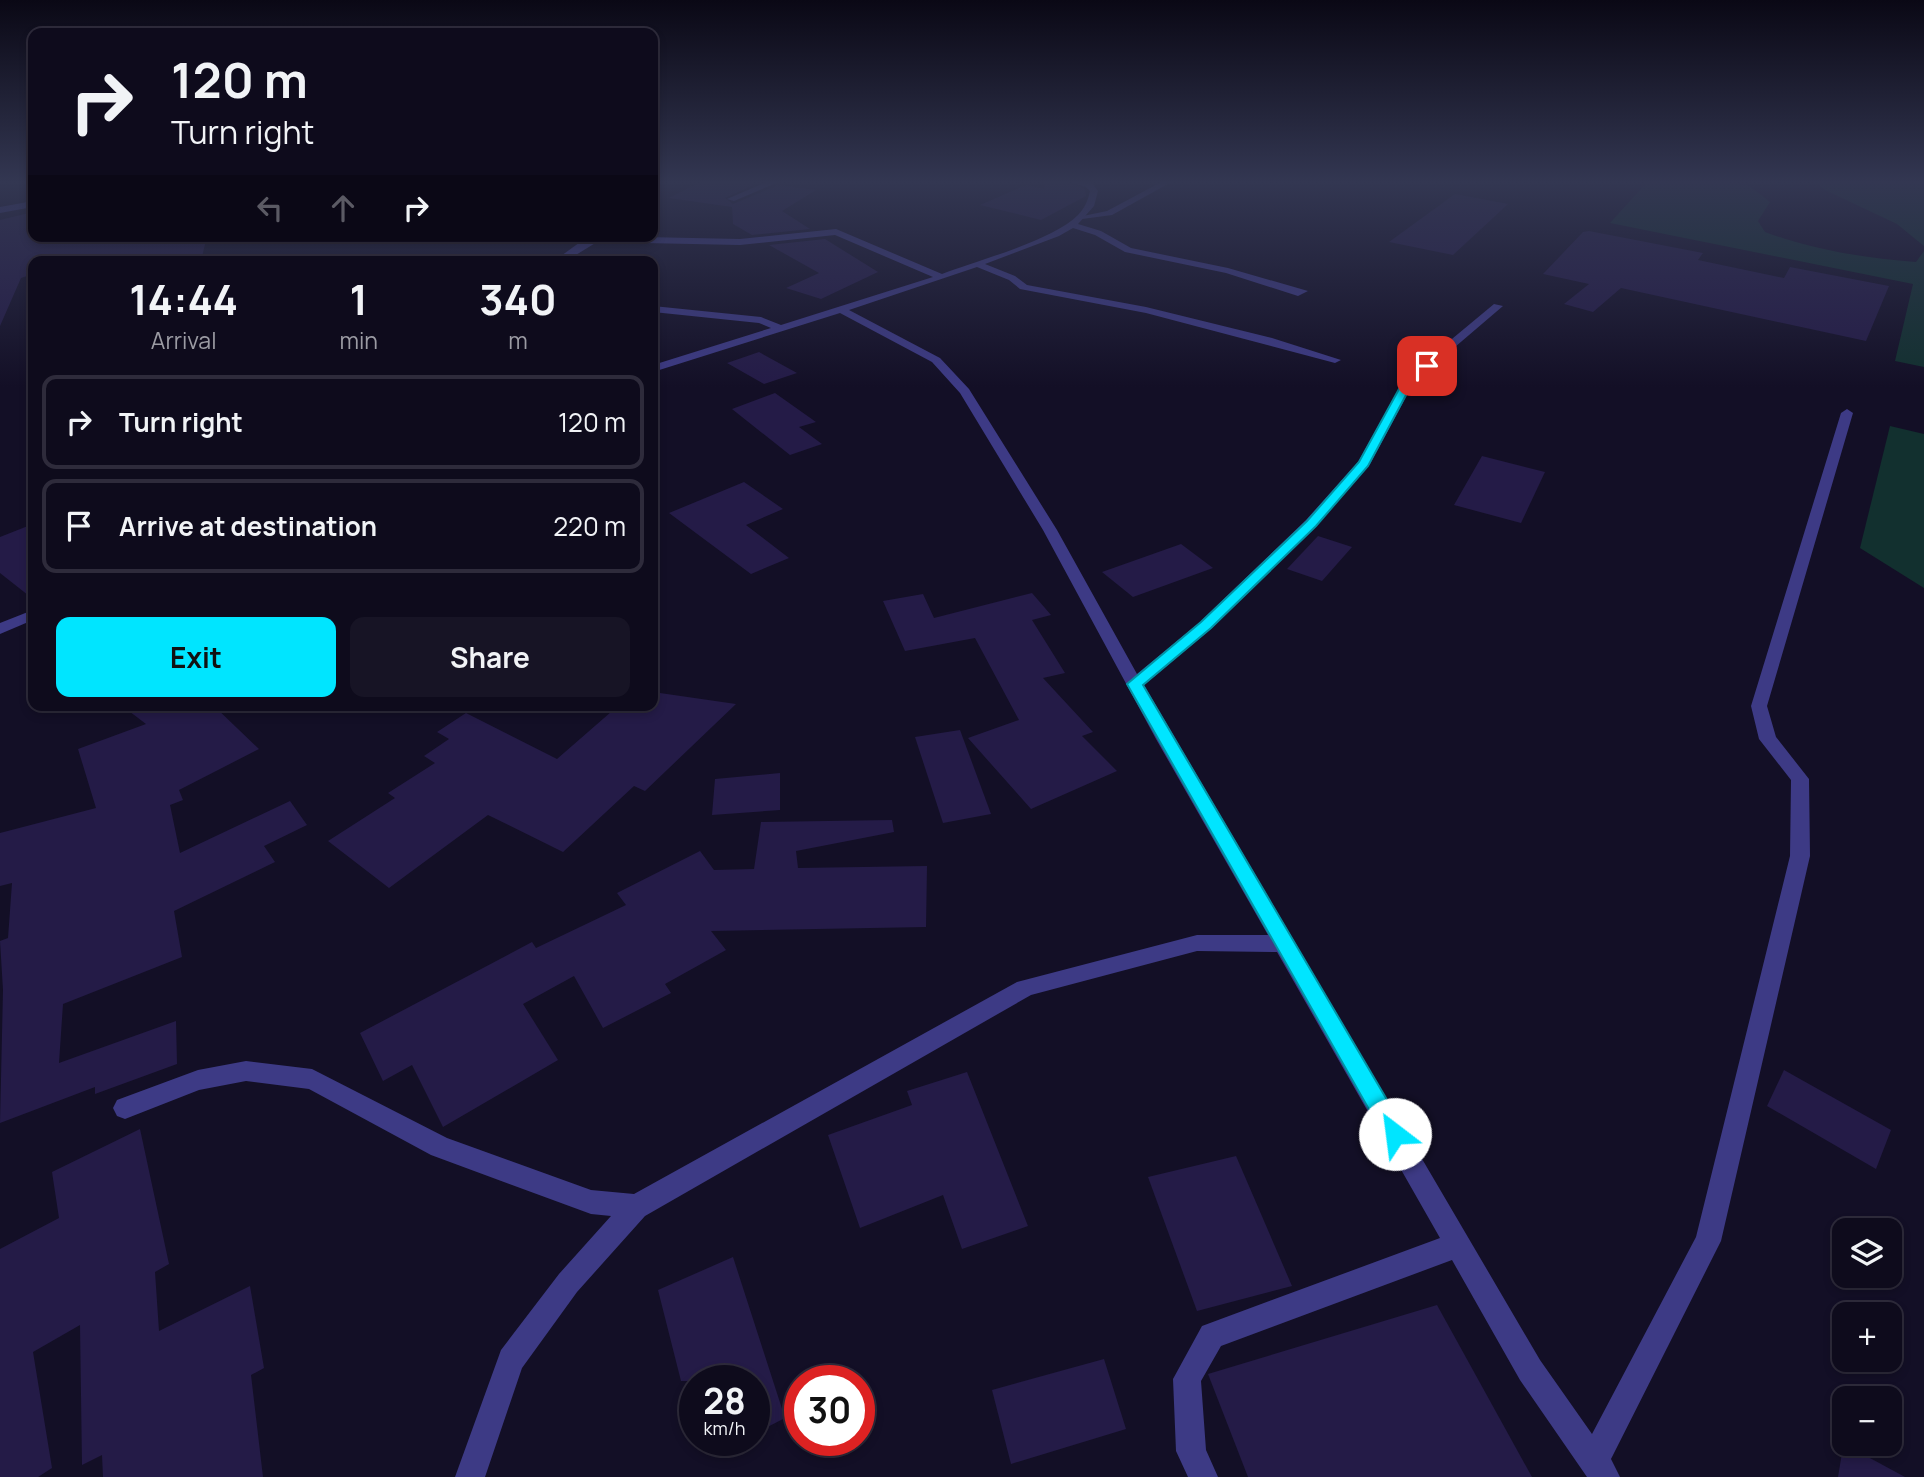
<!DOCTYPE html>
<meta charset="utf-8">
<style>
:root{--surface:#0e0b1c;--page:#171425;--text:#f1f3f6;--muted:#9b9ba3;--line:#2e2b3b;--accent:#00e5ff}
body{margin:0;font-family:Manrope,sans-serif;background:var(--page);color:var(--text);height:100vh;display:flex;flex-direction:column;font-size:26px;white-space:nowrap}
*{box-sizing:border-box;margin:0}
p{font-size:23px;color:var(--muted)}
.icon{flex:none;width:38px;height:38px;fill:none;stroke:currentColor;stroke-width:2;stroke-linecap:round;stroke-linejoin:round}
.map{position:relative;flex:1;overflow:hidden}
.drawer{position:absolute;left:28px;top:256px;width:630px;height:455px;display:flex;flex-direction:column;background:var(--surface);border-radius:14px;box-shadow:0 4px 10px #0003,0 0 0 2px var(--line)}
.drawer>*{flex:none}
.banner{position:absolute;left:28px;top:28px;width:630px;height:214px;border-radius:14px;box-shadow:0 4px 10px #0003,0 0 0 2px var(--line);background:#0e0b1c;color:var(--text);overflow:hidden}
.controls{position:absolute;left:1832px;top:1218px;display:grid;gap:14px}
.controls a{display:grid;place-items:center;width:70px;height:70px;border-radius:14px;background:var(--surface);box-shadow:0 4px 10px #0003,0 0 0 2px var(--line);font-size:35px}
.speed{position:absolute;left:679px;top:1365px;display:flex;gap:14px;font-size:35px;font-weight:700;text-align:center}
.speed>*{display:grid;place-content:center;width:91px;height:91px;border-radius:50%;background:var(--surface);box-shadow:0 4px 10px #0003,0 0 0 2px var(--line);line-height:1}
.speed small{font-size:18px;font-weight:400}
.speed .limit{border:10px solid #d22;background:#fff;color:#111}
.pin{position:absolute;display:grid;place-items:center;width:60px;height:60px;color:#fff;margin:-30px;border-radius:14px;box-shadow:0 4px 10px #0006}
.me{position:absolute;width:77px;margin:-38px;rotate:330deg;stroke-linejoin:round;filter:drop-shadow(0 0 5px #0008)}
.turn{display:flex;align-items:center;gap:24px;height:147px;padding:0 28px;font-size:32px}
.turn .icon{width:91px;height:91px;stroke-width:2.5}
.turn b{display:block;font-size:49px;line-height:60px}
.lanes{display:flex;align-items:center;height:66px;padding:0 28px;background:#0003;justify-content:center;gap:35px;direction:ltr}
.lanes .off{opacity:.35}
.eta{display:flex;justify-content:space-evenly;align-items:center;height:119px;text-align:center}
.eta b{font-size:42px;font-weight:700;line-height:49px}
.primary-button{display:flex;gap:14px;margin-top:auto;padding:14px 28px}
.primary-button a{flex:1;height:80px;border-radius:14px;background:var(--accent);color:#111;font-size:28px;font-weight:700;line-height:80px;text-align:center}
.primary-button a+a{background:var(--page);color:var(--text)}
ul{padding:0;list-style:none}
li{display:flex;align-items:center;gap:21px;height:94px;margin:0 14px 10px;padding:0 14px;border:4px solid var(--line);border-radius:14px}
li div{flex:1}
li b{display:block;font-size:26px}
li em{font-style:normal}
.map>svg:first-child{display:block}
.green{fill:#12302f}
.building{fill:#241b47}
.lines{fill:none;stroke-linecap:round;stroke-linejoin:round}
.lane{fill:#3d3a85;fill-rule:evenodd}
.street{fill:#3d3a85;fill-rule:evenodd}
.route{fill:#00e5ff;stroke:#0095a6;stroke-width:2}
</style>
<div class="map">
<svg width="1924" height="1477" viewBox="0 0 1924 1477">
<rect width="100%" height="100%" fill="#130f26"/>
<g class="green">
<path d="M1649 180H1715L1750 186 1770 202 1758 221 1765 232C1814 250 1864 258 1916 262L1924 251V367L1895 361 1913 284 1610 223Z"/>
<path d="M1813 180H1924V246L1897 224 1825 190Z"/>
<path d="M1890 426 1924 434V588L1860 548Z"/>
</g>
<g class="building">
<path d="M704 180 758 183 725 198 733 204 778 185 816 190 782 211 810 229 752 235 733 224 732 207 669 198Z"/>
<path d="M1045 180H1063L1085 189 1086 196 1041 220 980 205 1026 185 1044 189Z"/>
<path d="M1455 194 1508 204 1453 255 1389 242Z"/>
<path d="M33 212V236H207L201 261H33V274L21 278 0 326V220Z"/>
<path d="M1589 231 1703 253 1698 260 1784 278 1790 267 1889 286 1866 341 1621 288 1593 312 1564 304 1589 284 1543 274 1583 232Z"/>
<path d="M825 239 878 272 821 299 786 288 819 273 769 245Z"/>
<path d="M759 352 797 373 764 384 727 363Z"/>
<path d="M775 393 816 422 799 427 822 444 790 455 732 409Z"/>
<path d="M1482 456 1545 472 1521 523 1454 505Z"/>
<path d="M744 482 783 509 746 525 789 558 751 574 669 513Z"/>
<path d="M33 524V599L0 573V537Z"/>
<path d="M1318 536 1352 547 1322 581 1287 569Z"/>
<path d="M1181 544 1213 568 1133 597 1102 572Z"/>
<path d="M1032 593 1051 615 1032 620 1065 673 1043 678 1093 732 1082 736 1117 771 1031 809 968 738 1019 720 975 638 905 651 883 601 923 594 934 618Z"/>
<path d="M653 692 736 704 645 791 634 786 563 852 488 815 389 888 328 841 395 798 388 793 435 763 424 756 449 739 437 732 466 713 557 759 619 705H653Z"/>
<path d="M121 705H213L259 749 179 790 183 800 170 805 180 853 290 801 307 825 264 846 275 862 174 911 182 957 63 1004 59 1063 176 1021 177 1064 95 1094V1087L0 1123 3 990 0 941 8 938 12 883 0 886V833L96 808 78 749 146 724Z"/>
<path d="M960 730 991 814 943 823 915 737Z"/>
<path d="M780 773V810L712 815 715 779Z"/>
<path d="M892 820 894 832 796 851 798 868 927 866 926 927 711 931 726 950 665 984 671 993 603 1028 574 976 523 1004 558 1060 443 1127 412 1065 383 1081 360 1033 532 942 536 948 626 905 617 893 700 851 714 870 754 869 761 822Z"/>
<path d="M1784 1070 1891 1130 1876 1169 1767 1106Z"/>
<path d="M967 1072 1028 1226 962 1249 943 1195 860 1228 828 1135 912 1105 907 1091Z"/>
<path d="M140 1129 169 1264 155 1272 159 1331 250 1286 264 1368 251 1375 263 1477H103L102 1455 82 1465 80 1325 33 1352 52 1468 38 1477H0V1249L59 1218 52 1172Z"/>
<path d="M1236 1156 1292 1286 1197 1311 1148 1177Z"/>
<path d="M733 1257 785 1418 754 1434V1381H681L658 1290Z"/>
<path d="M1437 1305 1532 1477H1248L1208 1374Z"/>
<path d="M1104 1359 1126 1429 1011 1464 992 1390Z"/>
<path d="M1844 1441V1444L1905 1477H1838Z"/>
</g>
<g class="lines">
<path class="lane" d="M1165 180H1175L1112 215 1082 219 1078 217 1107 211Z"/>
<g class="street">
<path d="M653 180H663L653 185Z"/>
<path d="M771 180H783L734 201 727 199Z"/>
<path d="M1065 180 1092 183 1098 191 1094 206 1078 224 1101 231 1131 248 1228 268 1308 291 1298 296 1226 273 1125 252 1095 235 1073 228 1059 236 985 264 1015 276 1027 285 1146 307 1272 338 1341 360 1335 363 1146 313 1020 289 1009 280 977 267 849 310 940 358 969 389 1057 530 1137 674 1200 622 1306 520 1358 462 1405 378 1494 304 1503 306 1414 382 1370 464 1316 526 1212 628 1144 685 1540 1360 1592 1434 1696 1237 1790 856 1791 780 1759 739 1751 706 1841 413 1847 409 1853 413 1767 706 1776 737 1809 779 1810 856 1721 1241 1611 1459 1620 1477H1587L1520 1380 1452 1260 1221 1346 1201 1381 1206 1450 1218 1477H1188L1176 1451 1173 1379 1202 1326 1440 1238 1277 952 1197 951 1031 995 645 1216 577 1292 522 1368 485 1477H455L501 1350 559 1274 611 1216 591 1214 431 1155 309 1089 246 1081 199 1090 125 1119 117 1116 113 1108 117 1100 198 1070 246 1061 312 1069 447 1138 591 1190 634 1194 1017 982 1197 935H1268L1156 739 1043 530 960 393 932 362 840 313 653 372V365L771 328 759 323 653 312V306L761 317 781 325 933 277 835 235 740 245 597 242 566 261H554L583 240 596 236 740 239 836 229 942 274C978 260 1052 241 1078 215 1085 208 1088 200 1090 191L1086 187Z"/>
<path d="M33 201V207L0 213V207Z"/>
<path d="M33 610V620L0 634V623Z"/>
</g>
</g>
<linearGradient id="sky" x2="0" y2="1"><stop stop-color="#0a0815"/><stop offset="0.47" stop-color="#333752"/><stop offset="1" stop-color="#333752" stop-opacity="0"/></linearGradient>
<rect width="1924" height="387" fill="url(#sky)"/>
<path class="route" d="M1423 363 1432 366 1413 382 1368 466 1316 526 1211 628 1143 685 1403 1127 1406 1134 1403 1141 1395 1144 1387 1141 1127 684 1201 622 1307 521 1359 462 1404 380Z"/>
</svg>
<div class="controls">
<a><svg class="icon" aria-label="layers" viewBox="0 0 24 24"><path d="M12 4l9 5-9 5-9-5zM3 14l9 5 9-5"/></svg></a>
<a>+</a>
<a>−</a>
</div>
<div class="speed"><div>28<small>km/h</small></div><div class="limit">30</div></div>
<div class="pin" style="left:1427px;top:366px;background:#d93025"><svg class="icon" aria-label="arrive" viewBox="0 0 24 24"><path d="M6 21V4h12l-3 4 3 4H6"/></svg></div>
<svg class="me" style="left:1395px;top:1134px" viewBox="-20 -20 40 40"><circle r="19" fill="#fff"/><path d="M0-13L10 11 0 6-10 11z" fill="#00e5ff"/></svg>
<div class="banner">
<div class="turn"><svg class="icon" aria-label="right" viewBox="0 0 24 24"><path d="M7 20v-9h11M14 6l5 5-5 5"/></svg><div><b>120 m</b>Turn right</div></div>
<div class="lanes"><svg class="icon off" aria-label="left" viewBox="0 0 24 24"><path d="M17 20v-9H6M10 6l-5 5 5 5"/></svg><svg class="icon off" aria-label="ahead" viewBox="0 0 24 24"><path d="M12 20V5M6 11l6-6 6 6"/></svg><svg class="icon" aria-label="right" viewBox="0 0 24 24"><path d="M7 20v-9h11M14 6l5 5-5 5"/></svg></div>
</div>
<section class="drawer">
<div class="eta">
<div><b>14:44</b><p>Arrival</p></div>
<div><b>1</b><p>min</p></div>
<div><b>340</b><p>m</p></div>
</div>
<ul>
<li><svg class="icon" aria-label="right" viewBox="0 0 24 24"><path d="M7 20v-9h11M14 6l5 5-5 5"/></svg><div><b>Turn right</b></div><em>120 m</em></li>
<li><svg class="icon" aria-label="arrive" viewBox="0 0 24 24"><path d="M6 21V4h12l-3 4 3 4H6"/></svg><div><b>Arrive at destination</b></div><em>220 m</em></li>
</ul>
<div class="primary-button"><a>Exit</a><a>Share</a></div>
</section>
</div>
